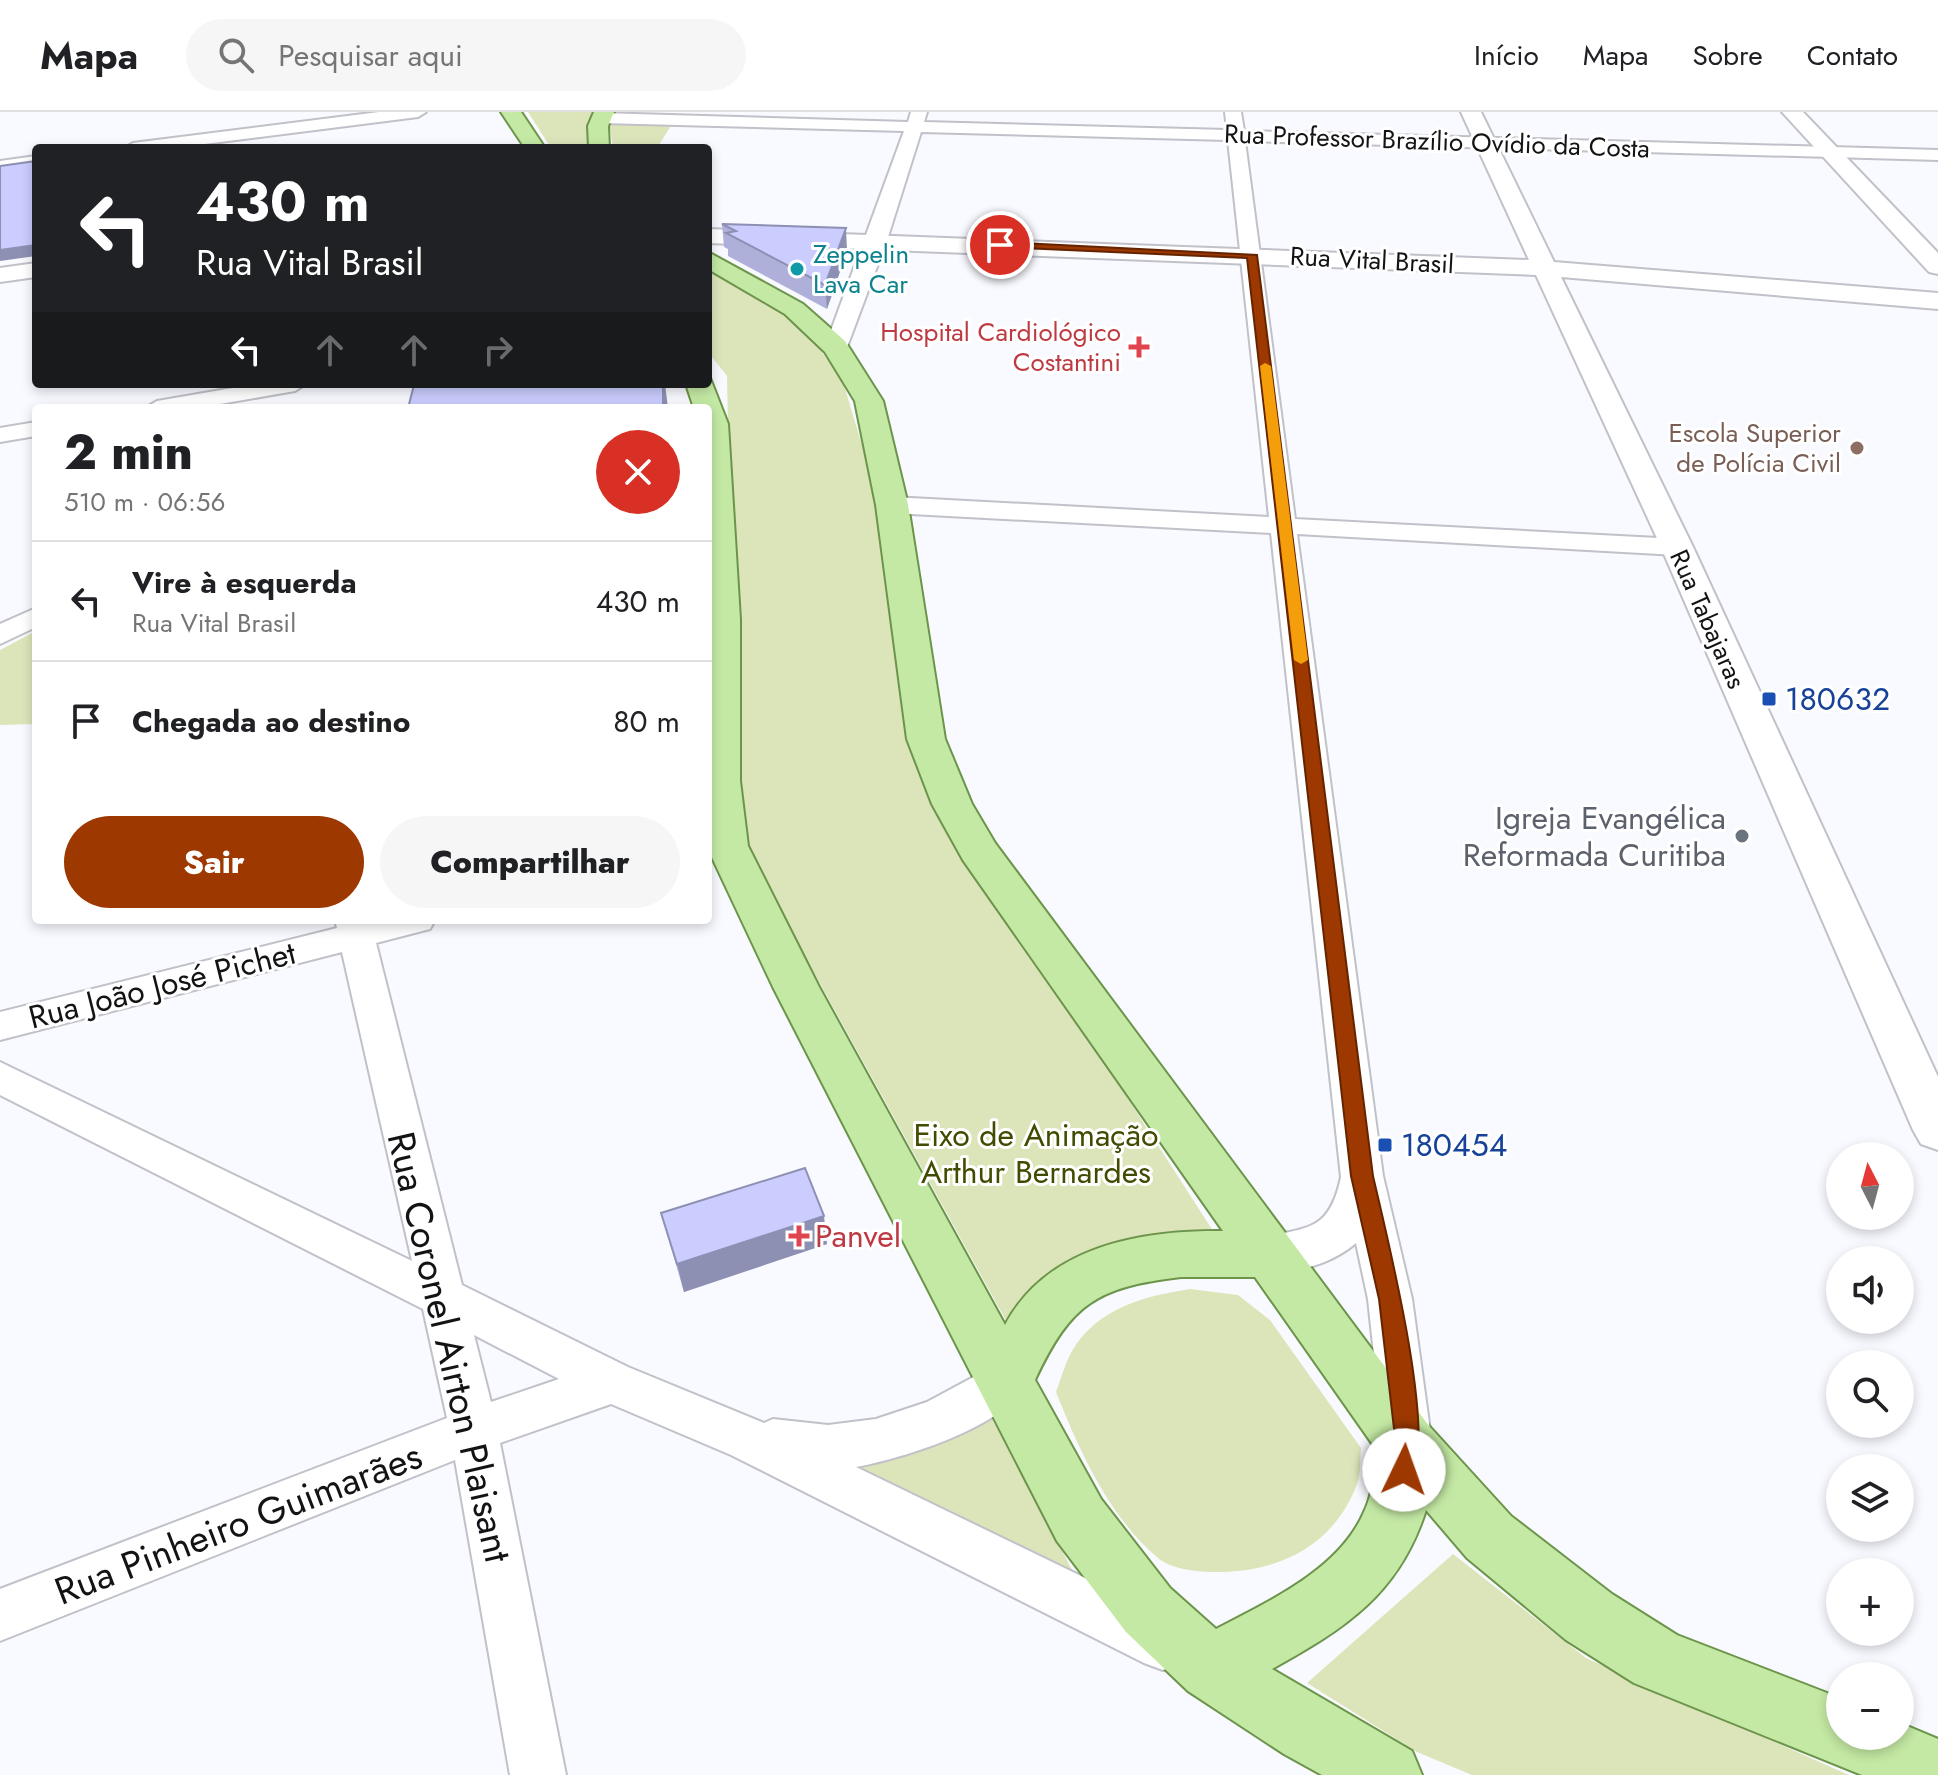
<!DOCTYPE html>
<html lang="pt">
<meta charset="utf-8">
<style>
:root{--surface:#fff;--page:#f6f6f6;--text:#202124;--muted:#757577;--line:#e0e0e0;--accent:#9c3800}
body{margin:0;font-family:Jost,sans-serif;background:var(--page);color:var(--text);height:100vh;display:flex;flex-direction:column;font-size:30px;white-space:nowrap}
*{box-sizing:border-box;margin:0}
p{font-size:26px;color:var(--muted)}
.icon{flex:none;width:44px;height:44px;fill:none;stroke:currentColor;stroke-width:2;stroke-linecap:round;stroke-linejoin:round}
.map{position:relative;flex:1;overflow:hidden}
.side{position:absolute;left:32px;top:292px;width:680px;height:520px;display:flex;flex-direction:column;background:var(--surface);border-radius:8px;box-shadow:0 4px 12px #0003}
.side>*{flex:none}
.banner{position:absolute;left:32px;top:32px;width:680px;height:244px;border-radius:8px;box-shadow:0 4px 12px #0003;background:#202124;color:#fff;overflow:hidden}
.needle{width:52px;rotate:354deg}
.fabs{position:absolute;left:1826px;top:1030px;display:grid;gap:16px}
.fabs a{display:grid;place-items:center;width:88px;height:88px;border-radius:50%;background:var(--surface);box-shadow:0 4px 12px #0003;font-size:40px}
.pin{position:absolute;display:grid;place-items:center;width:68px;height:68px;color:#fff;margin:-34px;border:4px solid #fff;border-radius:50%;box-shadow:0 2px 8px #0007}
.me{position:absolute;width:88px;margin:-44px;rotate:3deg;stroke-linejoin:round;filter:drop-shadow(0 0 6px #0008)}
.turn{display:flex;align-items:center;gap:28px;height:168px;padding:0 32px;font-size:36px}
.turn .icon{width:104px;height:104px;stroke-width:2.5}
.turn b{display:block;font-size:56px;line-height:68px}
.lanes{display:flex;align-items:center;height:76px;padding:0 32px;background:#0003;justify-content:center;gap:40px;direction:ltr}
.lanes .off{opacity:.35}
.round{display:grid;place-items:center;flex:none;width:84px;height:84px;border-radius:42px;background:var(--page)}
.summary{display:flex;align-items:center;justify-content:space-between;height:136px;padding:0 32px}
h1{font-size:48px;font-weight:800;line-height:60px}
.button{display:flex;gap:16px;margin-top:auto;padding:16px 32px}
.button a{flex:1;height:92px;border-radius:48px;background:var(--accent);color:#fff;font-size:32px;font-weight:800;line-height:92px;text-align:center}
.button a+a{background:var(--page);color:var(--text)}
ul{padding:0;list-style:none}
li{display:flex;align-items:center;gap:24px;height:120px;padding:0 32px;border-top:2px solid var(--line)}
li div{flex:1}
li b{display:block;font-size:30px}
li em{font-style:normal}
header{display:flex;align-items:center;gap:48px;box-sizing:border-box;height:112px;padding:0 40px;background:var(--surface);border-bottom:2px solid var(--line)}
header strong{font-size:38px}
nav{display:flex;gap:44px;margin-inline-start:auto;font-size:28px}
.search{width:560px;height:72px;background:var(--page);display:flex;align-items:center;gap:20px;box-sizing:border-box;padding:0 28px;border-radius:44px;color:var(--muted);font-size:30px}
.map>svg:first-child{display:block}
.green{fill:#dce5ba}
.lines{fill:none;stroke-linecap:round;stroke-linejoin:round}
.street-casing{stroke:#c0c1c9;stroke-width:4}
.secondary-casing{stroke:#c0c1c9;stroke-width:4}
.primary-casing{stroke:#6c944b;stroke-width:4}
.street{fill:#fff;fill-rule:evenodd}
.secondary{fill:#fff;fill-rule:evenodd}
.primary{fill:#c4e9a4;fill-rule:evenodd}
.wall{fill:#aeb0da}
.shaded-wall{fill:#8d90b2}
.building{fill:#cacdfe;stroke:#8d90b2;stroke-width:2}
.route{fill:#9c3800;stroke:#652400;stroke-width:2}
.slow{fill:#f59e0b}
.culture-dot{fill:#0f9aa8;stroke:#fff;stroke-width:3}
.health-dot{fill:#e0444e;stroke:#fff;stroke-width:3}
.education-dot{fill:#8d6e63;stroke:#fff;stroke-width:3}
.transit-dot{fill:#1a4fb4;stroke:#fff;stroke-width:3}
.worship-dot{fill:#6b7280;stroke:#fff;stroke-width:3}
.labels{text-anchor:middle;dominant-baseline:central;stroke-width:6;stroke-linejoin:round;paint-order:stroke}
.far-street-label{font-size:26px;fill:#131316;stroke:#fff}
.far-culture-label{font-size:26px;fill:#0d838f;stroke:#fff;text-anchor:start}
.far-health-label{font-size:26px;fill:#be3a42;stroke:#fff;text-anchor:end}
.far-education-label{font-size:26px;fill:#785e54;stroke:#fff;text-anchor:end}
.transit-label{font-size:32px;fill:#164399;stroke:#fff;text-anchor:start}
.worship-label{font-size:32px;fill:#5b616d;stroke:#fff;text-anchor:end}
.street-label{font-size:32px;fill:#131316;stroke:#fff}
.park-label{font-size:32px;fill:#424b00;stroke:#fff}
.health-label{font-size:32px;fill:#be3a42;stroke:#fff;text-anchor:start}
.near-street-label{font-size:38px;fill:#131316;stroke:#fff}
</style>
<header>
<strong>Mapa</strong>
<div class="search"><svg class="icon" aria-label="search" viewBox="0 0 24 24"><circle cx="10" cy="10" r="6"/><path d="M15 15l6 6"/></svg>Pesquisar aqui</div>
<nav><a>Início</a><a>Mapa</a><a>Sobre</a><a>Contato</a></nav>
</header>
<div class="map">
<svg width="1938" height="1663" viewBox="0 0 1938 1663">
<rect width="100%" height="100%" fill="#f9faff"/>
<g class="green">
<path d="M528 0H597L592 36H551Z"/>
<path d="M609 10 672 12 657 36H613Z"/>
<path d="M708 156 806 217 843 270 884 406 921 665 1215 1122 1010 1216 748 741 735 677 727 264 708 240Z"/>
<path d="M36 519V612L0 613V538Z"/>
<path d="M1190 1177 1238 1183 1270 1208 1361 1336C1360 1347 1361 1362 1357 1372 1334 1434 1279 1460 1217 1460 1200 1460 1172 1458 1158 1446 1109 1405 1079 1338 1056 1280 1061 1267 1065 1251 1072 1239 1097 1196 1145 1184 1190 1177Z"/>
<path d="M990 1303 1078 1469 831 1352Z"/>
<path d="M1453 1442 1586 1546 1849 1663H1472L1417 1640 1307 1571Z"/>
</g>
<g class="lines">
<g class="street-casing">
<g id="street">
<path d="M379 0H426L418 5 173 36H125L133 31Z"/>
<path d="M911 0H927L924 10 1227 18 1225 0H1241L1244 19 1938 38V48L1245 29 1295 407 1677 427 1686 429 1690 435 1686 441 1677 443 1297 422 1383 1064 1412 1187 1431 1326 1424 1342 1407 1348 1390 1342 1383 1326 1368 1187 1356 1131C1331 1153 1283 1167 1252 1156L1245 1143 1252 1130C1301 1112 1328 1127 1341 1065L1271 421 892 401 879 393 892 385 1269 405 1228 28 921 20 887 128 847 235 836 242 825 235 904 19 601 11 593 6 601 1 908 10Z"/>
<path d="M36 44V54L0 59V49Z"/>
<path d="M256 272H306L295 279 197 296H145L157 289Z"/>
<path d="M36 310V324L0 330V316Z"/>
<path d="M36 496V515L0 532V512Z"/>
<path d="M335 808H435L430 817 376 831 462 1173 628 1255 764 1311 773 1307 828 1313 876 1307 927 1290 1005 1248 1021 1254 1028 1269C1007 1315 903 1346 856 1355L1182 1513 1189 1532 1182 1551 1163 1558 1144 1551 731 1343 611 1292 500 1331 566 1663H510L455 1348 0 1529V1477L447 1306 423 1197 0 983V950L412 1149 342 840 0 928V900L337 816ZM474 1223 559 1267 491 1290Z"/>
</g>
</g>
<g class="secondary-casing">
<g id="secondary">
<path d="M1461 0H1481L1554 150 1938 181V197L1561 165 1693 435 1938 965V1038L1921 1032 1913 1018 1661 435 1536 163 708 131V117L1529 148Z"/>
<path d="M1782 0H1803L1938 141V162L1929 160Z"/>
<path d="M36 151V165L0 170V156Z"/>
</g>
</g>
<g class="primary-casing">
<g id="primary">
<path d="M501 0H521L545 36H525Z"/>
<path d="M594 0H614L608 14 609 36H589L588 14Z"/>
<path d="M708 140 803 192 845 229 883 289 908 393 945 627 972 692 995 731 1429 1314 1511 1404 1612 1482 1677 1523 1840 1586V1624H1900V1611L1938 1627V1663H1862L1634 1571 1566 1528 1467 1446 1426 1398C1399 1482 1346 1516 1272 1557L1412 1639 1422 1663H1322L1284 1642 1188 1579 1126 1520 1057 1429 773 875 708 737V296H694L686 272H708L710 266 728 312 740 507V669L748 734 819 875 1005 1213C1047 1134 1140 1118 1223 1119L963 748 932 692 907 627 876 393 855 289 825 240 785 202 708 157ZM1181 1165H1255L1378 1340C1374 1359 1373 1382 1364 1400 1339 1458 1269 1489 1216 1517L1170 1476 1101 1387 1035 1268C1071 1191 1097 1175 1181 1165Z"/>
</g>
</g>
<use href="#street" class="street"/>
<use href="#secondary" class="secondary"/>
<use href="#primary" class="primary"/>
</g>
<g class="wall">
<path d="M722 112 847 139 827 197 728 144V137L724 135Z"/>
<path d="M661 1101 827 1132 684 1180Z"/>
</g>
<g class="shaded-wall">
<path d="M846 116 847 139 827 197 825 173Z"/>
<path d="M36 133V144L0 149V138Z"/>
<path d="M663 272H665L668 296H663Z"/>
<path d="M824 1104 827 1132 684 1180 677 1152Z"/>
</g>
<g class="building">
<path d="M36 49V133L0 138V54Z"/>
<path d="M722 112 846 116 825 173 726 121 736 119Z"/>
<path d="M433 272H663V296H408L414 273Z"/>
<path d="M805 1056 824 1104 677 1152 661 1101Z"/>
</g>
<path class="route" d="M1000 130 1257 143 1373 1064C1387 1125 1435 1314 1413 1367L1404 1370 1395 1367 1392 1358 1396 1334 1379 1187 1351 1064 1247 146 997 135Z"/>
<path class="slow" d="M1265 251 1271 254 1308 548 1301 552 1294 548 1260 254Z"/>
<circle class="culture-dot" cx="797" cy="157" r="8"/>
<g class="health-dot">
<path d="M1135 223h8v8h8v8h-8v8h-8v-8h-8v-8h8z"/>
<path d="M795 1112h8v8h8v8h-8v8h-8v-8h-8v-8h8z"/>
</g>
<circle class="education-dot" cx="1857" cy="336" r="8"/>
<g class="transit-dot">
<rect x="1761" y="579" width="16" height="16" rx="4"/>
<rect x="1377" y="1025" width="16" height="16" rx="4"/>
</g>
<circle class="worship-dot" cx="1742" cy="724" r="8"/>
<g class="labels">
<g class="far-street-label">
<text transform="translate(1437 29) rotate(2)">Rua Professor Brazílio Ovídio da Costa</text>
<text transform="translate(1372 148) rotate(3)">Rua Vital Brasil</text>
<text transform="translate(1708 507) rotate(66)">Rua Tabajaras</text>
</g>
<g class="far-culture-label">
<text x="813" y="142">Zeppelin<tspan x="813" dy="30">Lava Car</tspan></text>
</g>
<g class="far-health-label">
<text x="1121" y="220">Hospital Cardiológico<tspan x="1121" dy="30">Costantini</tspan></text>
</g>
<g class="far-education-label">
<text x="1841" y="321">Escola Superior<tspan x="1841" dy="30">de Polícia Civil</tspan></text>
</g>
<g class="transit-label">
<text x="1785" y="587">180632</text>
<text x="1401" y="1033">180454</text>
</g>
<g class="worship-label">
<text x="1726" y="706">Igreja Evangélica<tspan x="1726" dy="37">Reformada Curitiba</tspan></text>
</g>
<g class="street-label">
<text transform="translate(162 873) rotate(-14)">Rua João José Pichet</text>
</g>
<g class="park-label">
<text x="1036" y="1023">Eixo de Animação<tspan x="1036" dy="37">Arthur Bernardes</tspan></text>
</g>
<g class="health-label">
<text x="815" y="1124">Panvel</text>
</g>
<g class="near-street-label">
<text transform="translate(450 1235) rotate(77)">Rua Coronel Airton Plaisant</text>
<text transform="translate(238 1411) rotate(-21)">Rua Pinheiro Guimarães</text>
</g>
</g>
</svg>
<div class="fabs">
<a><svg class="needle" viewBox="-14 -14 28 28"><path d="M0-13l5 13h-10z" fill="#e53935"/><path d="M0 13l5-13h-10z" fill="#757577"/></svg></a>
<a><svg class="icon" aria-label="sound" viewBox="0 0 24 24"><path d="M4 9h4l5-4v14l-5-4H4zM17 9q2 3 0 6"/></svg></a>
<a><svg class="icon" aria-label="search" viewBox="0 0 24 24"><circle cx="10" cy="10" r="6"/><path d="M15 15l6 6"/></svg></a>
<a><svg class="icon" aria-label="layers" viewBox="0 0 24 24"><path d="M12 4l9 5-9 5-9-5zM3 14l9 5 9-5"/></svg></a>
<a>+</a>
<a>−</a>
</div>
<div class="pin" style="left:1000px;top:133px;background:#d93025"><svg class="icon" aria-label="arrive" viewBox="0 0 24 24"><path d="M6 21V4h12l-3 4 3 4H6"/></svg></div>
<svg class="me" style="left:1404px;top:1358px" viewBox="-20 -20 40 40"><circle r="19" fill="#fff"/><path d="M0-13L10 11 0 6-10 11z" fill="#9c3800"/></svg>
<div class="banner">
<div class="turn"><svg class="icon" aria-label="left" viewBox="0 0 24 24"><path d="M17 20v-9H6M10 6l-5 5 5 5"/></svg><div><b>430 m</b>Rua Vital Brasil</div></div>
<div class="lanes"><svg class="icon" aria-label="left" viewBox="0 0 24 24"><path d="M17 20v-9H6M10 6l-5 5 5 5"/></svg><svg class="icon off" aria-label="ahead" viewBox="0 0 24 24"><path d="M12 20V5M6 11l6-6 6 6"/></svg><svg class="icon off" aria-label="ahead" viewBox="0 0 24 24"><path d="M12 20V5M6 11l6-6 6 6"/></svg><svg class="icon off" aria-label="right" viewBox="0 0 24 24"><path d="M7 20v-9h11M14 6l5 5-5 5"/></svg></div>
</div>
<section class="side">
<div class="summary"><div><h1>2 min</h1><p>510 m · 06:56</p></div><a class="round" style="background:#d93025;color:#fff"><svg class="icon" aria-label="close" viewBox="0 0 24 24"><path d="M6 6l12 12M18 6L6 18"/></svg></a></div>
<ul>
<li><svg class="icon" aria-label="left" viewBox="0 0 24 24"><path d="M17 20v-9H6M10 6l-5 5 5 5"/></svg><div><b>Vire à esquerda</b><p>Rua Vital Brasil</p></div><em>430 m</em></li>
<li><svg class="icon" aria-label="arrive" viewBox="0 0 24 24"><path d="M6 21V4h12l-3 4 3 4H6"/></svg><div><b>Chegada ao destino</b></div><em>80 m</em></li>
</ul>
<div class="button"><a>Sair</a><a>Compartilhar</a></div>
</section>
</div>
